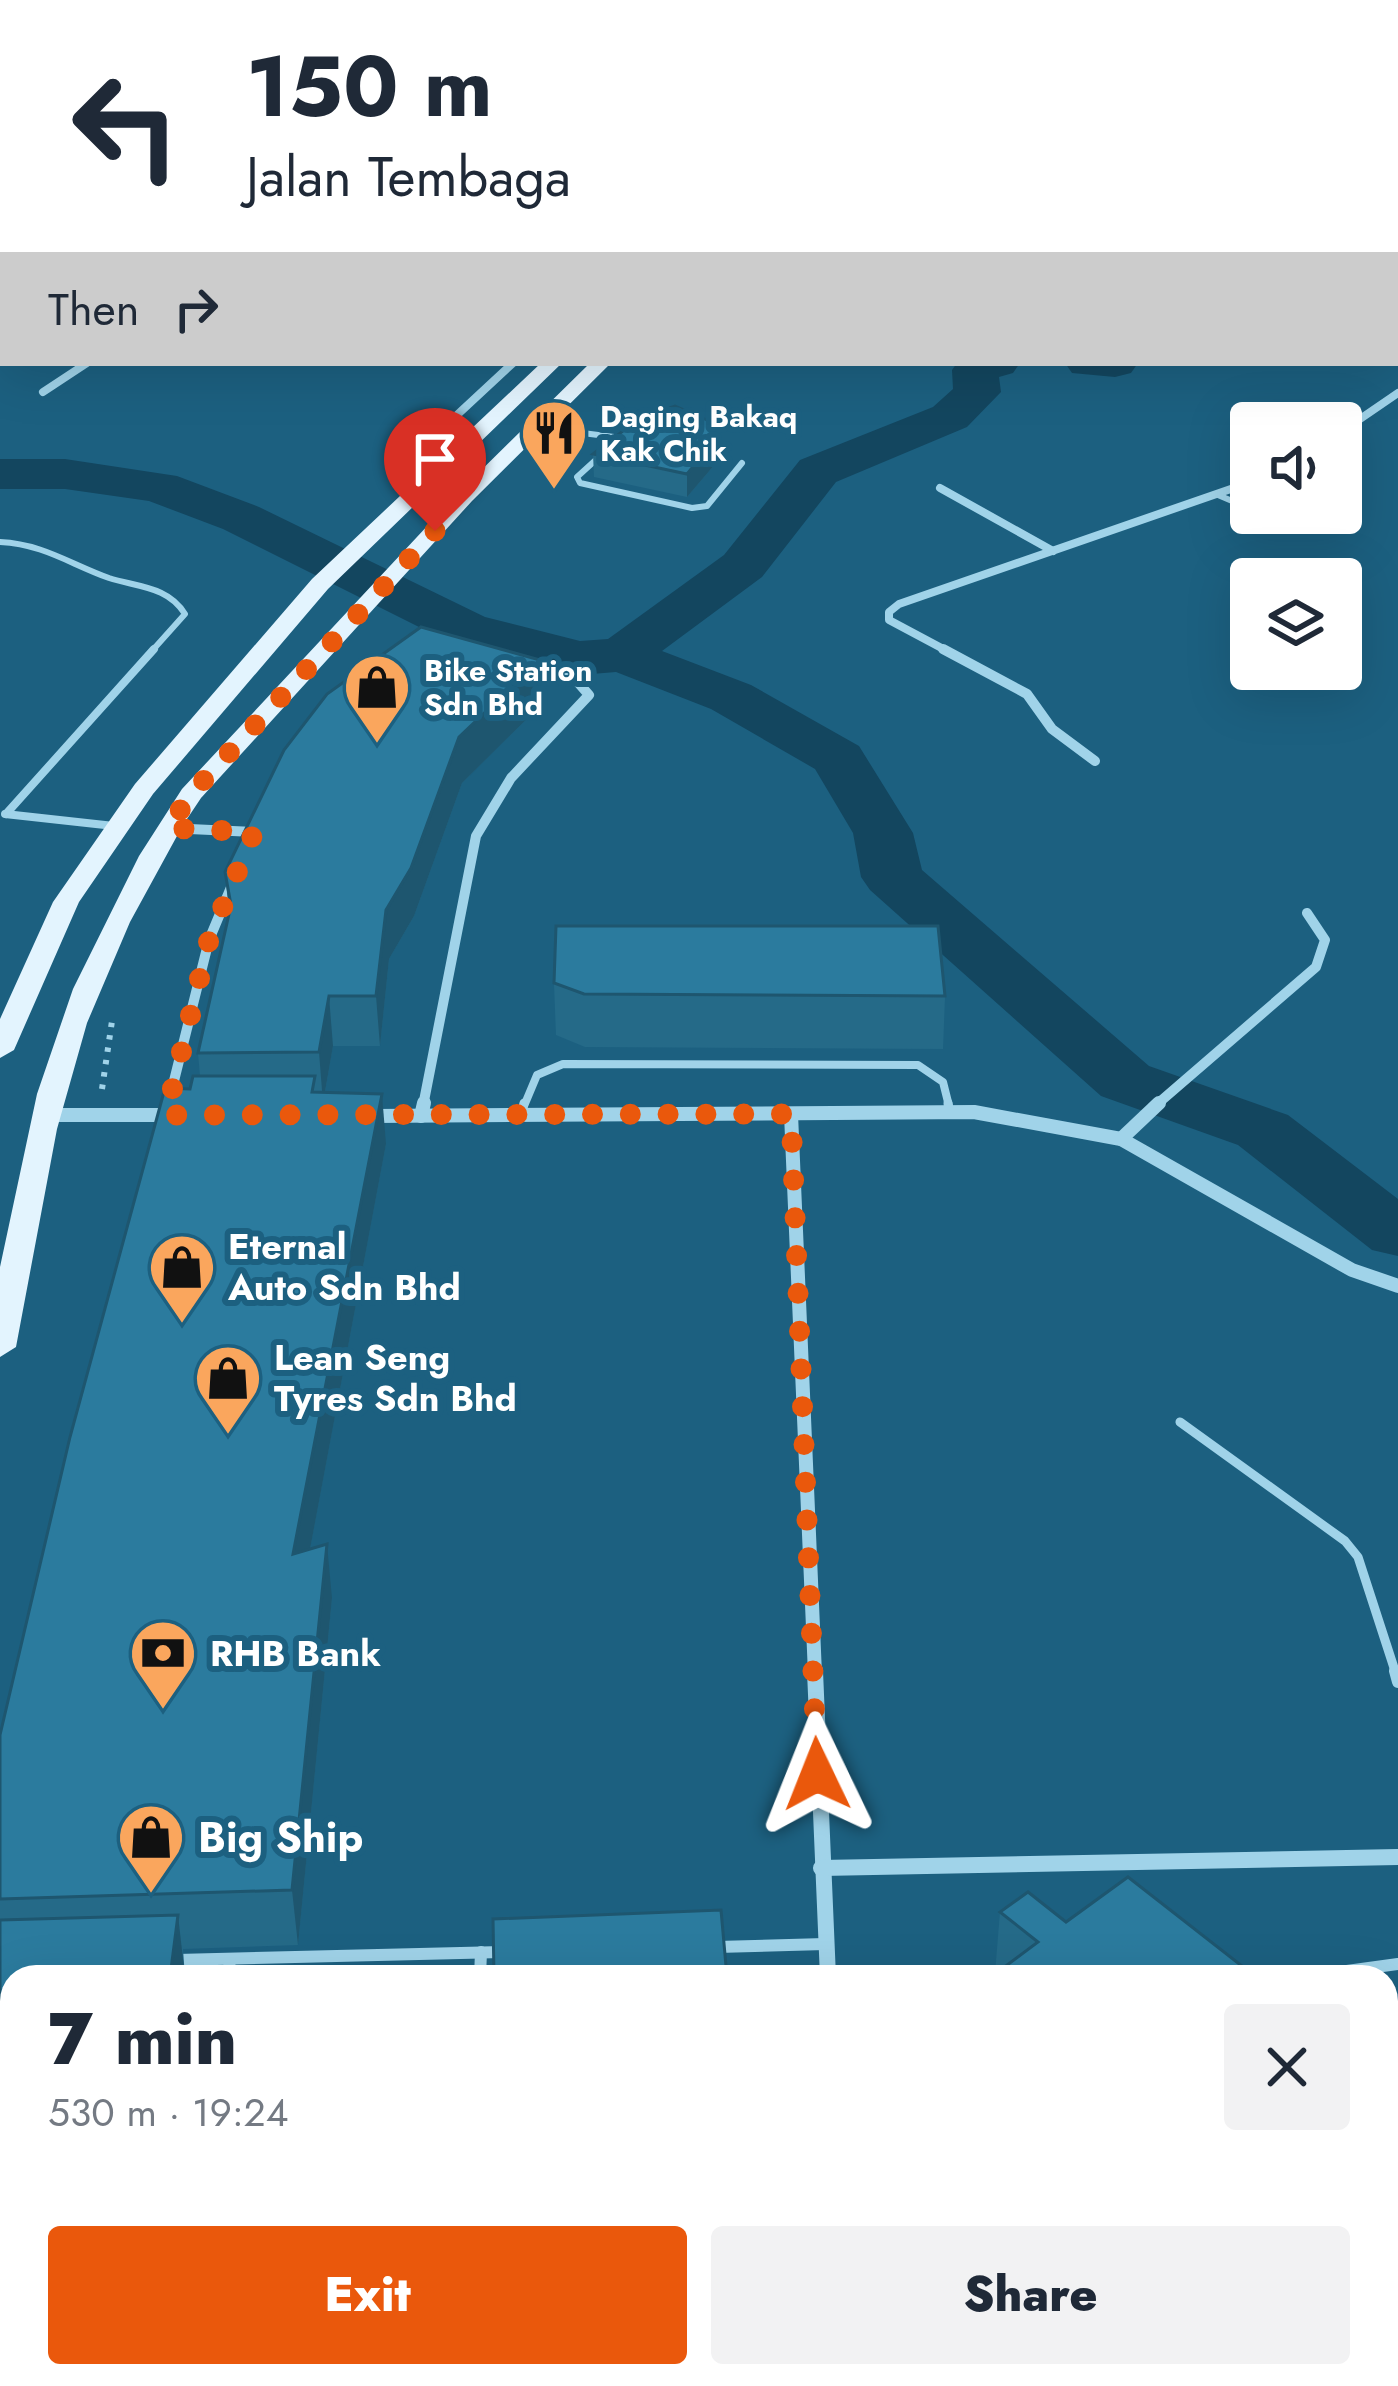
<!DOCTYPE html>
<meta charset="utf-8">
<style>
:root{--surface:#fff;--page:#f2f2f3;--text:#1f2937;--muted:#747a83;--accent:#ea580c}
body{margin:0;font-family:Jost,sans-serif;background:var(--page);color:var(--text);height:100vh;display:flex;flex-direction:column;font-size:45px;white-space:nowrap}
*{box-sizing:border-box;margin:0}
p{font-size:39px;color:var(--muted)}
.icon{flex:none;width:66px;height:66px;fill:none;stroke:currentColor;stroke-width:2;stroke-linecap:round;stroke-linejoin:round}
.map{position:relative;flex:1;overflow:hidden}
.side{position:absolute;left:0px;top:1965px;width:1398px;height:423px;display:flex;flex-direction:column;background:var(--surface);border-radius:36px 36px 0 0;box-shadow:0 12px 48px #0002}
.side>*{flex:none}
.guide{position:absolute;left:0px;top:0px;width:1398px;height:366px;box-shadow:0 12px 48px #0002;background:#fff;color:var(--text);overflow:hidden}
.tools{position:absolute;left:1230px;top:402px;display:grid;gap:24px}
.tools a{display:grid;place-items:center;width:132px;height:132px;border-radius:12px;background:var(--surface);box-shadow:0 12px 48px #0002;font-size:60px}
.pin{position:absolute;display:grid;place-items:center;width:102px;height:102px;color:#fff;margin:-123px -51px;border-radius:50% 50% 50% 0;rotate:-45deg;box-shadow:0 0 12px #0007}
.pin .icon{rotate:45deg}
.me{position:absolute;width:132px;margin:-66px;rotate:358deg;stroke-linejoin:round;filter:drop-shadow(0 0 9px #0008)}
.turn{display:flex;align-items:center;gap:42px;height:252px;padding:0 48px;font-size:54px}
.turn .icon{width:156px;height:156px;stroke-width:2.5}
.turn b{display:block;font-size:84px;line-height:102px}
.then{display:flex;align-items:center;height:114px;padding:0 48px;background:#0003;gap:24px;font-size:45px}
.round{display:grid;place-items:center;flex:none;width:126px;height:126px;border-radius:12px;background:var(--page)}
.headline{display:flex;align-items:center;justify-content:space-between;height:204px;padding:0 48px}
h1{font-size:72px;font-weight:800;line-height:90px}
.button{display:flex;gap:24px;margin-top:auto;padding:24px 48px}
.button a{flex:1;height:138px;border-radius:12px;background:var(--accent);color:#fff;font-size:48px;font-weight:800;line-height:138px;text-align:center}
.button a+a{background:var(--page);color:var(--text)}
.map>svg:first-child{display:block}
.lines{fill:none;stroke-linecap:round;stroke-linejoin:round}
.river{fill:#13465f;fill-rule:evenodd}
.path{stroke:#a0d3e9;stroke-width:6;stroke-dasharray:4.5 8;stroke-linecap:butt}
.service-far3{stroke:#a0d3e9;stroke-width:6}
.service-far2{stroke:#a0d3e9;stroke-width:8}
.service-far1{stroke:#a0d3e9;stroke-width:9}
.service{stroke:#a0d3e9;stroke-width:12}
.minor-far4{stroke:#a0d3e9;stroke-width:6}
.minor-far3{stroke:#a0d3e9;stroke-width:8}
.minor-far2{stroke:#a0d3e9;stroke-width:10}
.minor-far1{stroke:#a0d3e9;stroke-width:14}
.minor{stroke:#a0d3e9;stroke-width:16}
.primary{fill:#e3f4fe;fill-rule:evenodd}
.wall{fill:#256a88}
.shaded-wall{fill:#1e566f}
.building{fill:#2b7b9e;stroke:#1e566f;stroke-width:3}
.route{stroke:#ea580c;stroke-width:21;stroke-dasharray:0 37.8}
.labels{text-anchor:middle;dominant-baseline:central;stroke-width:12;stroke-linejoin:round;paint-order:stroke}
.far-poi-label{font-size:30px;font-weight:bold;fill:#fff;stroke:#1c6080;text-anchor:start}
.poi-label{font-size:36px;font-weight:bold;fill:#fff;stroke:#1c6080;text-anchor:start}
.near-poi-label{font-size:42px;font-weight:bold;fill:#fff;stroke:#1c6080;text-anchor:start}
</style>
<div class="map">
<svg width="1398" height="2386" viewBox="0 0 1398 2386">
<rect width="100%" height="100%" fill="#1c6080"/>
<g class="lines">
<g class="river">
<rect x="1395" y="127" width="3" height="24"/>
<path d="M957 363H1020L1013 373 999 377 1001 392 967 427 836 482 762 577 662 651 751 685 859 746 913 833 922 870 1149 1066 1288 1115 1398 1199V1256L1372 1250 1238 1145 1101 1096 870 890 861 877 853 833 815 769 711 709 616 672 580 675 447 641 223 529 149 501 65 489H0V459H65L177 476 259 507 485 617 580 641 608 639 724 555 800 460 933 407 953 389 952 370Z"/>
<path d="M1065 363H1138L1131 373 1115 377 1072 373Z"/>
</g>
<path class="path" d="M102 1089 112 1021"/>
<g class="service-far3">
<path d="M535 427 622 438"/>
<path d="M599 457 577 477 580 483 692 508 707 506 742 463"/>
<path d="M1218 495 1251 509"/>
<path d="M1259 513 1300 531"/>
<path d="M0 542C43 544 70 564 109 578 137 587 168 586 185 614L151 652"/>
</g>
<g class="service-far2">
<path d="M5 814 114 826"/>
<path d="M6 814 154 649"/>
<path d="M524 1106 537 1075 563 1064 918 1065 943 1082 949 1106"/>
</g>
<g class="service-far1">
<path d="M948 1103 949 1112"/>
<path d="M521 1116 524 1103"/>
<path d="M1180 1422 1345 1541 1358 1557 1396 1674"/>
</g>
<g class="service">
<path d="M1395 1671 1398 1682"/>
<path d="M717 1947 825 1944"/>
<path d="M177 1960 502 1952"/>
<path d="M228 1977 230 1959"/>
<path d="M480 1977 481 1952"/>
<path d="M1303 1977 1398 1964"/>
<path d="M177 2386 178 2376"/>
<path d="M462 2386 463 2376"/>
</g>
<path class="minor-far4" d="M1042 3 1046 0"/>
<g class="minor-far3">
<path d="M43 392 87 363"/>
<path d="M1341 432 1398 393"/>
<path d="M940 488 1053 551"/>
<path d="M420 489 406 472 415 454 513 363"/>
<path d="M949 652 889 620V612L899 604 1251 482"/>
</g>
<g class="minor-far2">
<path d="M943 649 1027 694 1052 729 1095 761"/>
<path d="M168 828 254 832"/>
<path d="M169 1101 209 940 232 885"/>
<path d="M423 1106 476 836 511 778 589 695 575 679 525 668"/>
<path d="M1155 1106 1316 967 1325 940 1307 913"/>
</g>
<g class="minor-far1">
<path d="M791 1114 815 1674"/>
<path d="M49 1115H172"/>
<path d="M373 1116 974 1112 1121 1139 1352 1270 1398 1286"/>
<path d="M421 1116 424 1103"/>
<path d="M1121 1139 1159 1103"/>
</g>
<g class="minor">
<path d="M815 1671 828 1977"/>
<path d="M821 1868 1398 1857"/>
<path d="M585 2386 865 2380"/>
</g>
<g class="primary">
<path d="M0 0H12L0 5Z"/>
<path d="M541 363H562L328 589 153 794 79 902 14 1050 0 1058V1019L53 902 135 784 312 579Z"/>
<path d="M590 363H611L472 501 201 798 183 825 130 922 87 1023 57 1129 16 1347 0 1357V1267L37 1094 73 989 139 856 182 789 458 493Z"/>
</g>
</g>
<g class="wall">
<path d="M695 0H781L769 3H704Z"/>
<path d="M593 454 716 463 687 497 594 477Z"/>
<path d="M541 705 462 783 414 916 389 959 380 1046H333L325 1092 386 1144 310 1549 332 1598 298 1945 183 1949 185 1977H12V2376H41L0 2377V1735L190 1089 200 1076 198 1053 229 914 225 872Z"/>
<path d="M554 983 945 996 943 1049 585 1047 556 1035Z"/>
<path d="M1000 1912 1066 1922 995 1974Z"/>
</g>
<g class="shaded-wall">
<path d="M732 0H781L769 3H732Z"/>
<path d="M716 439V463L687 497V474Z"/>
<path d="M540 660 541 705 462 783 414 916 389 959 380 1046 376 996 386 910 459 737Z"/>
<path d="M329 996 333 1046 323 1103 319 1052Z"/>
<path d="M382 1094 386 1144 299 1608 293 1554Z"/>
<path d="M327 1544 332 1598 298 1945 292 1890Z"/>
<path d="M178 1915 185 1977H170Z"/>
</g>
<g class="building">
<path d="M1053 0H1103L1118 3H1050Z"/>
<path d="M675 406 716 424V439L687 474 593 454 641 417Z"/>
<path d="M421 627 540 660 459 737 411 868 386 910 376 996H329L319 1052 198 1053 231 905 225 872 284 750 327 694Z"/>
<path d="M556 926H938L945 996 584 994 554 983Z"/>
<path d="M193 1076H315L312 1092 382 1094 293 1554 327 1544 292 1890 0 1899V1735L70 1437 165 1088 190 1089Z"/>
<path d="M1128 1877 1256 1977H991L1038 1942 1000 1912 1028 1892 1066 1922Z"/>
<path d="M721 1910 727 1977H494L493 1919Z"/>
<path d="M178 1915 170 1977H12V2321H0V1920Z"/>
<path d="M1112 2376H1328L1340 2386H1101Z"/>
</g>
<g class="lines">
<path class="route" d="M435 531 191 794 168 828 254 832 209 940 166 1115 791 1114 817 1774"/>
</g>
<defs>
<g id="restaurant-pin" transform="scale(3.45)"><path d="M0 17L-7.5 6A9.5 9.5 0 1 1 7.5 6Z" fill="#faa65d" stroke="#1c6080"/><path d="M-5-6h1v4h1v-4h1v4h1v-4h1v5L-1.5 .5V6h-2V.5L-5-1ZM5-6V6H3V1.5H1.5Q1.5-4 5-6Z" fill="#111"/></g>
<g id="shop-pin" transform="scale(3.45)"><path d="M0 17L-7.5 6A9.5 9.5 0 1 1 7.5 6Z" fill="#faa65d" stroke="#1c6080"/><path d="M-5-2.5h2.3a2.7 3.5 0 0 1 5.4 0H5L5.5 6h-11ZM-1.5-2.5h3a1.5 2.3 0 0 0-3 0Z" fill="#111"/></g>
<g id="bank-pin" transform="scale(3.45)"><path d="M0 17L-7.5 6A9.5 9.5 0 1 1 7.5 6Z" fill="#faa65d" stroke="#1c6080"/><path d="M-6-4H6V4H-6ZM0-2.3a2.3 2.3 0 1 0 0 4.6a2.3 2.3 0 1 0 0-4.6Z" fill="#111"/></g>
</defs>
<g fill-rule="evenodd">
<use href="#restaurant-pin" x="554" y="433"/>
<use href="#shop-pin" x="377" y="687"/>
<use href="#shop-pin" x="182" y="1267"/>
<use href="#shop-pin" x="228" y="1378"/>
<use href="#bank-pin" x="163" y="1653"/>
<use href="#shop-pin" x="151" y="1837"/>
</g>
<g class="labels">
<g class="far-poi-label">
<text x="600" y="416">Daging Bakaq<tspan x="600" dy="34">Kak Chik</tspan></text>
<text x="424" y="670">Bike Station<tspan x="424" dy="34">Sdn Bhd</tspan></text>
</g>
<g class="poi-label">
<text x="228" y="1246">Eternal<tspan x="228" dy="41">Auto Sdn Bhd</tspan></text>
<text x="274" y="1357">Lean Seng<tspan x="274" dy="41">Tyres Sdn Bhd</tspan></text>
<text x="210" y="1653">RHB Bank</text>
</g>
<g class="near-poi-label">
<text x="198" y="1837">Big Ship</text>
</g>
</g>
</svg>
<div class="tools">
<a><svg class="icon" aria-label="sound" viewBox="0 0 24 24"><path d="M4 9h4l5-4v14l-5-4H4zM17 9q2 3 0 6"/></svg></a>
<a><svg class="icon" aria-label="layers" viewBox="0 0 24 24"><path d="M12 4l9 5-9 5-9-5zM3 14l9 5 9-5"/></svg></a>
</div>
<div class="pin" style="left:435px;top:531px;background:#d93025"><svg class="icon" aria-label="arrive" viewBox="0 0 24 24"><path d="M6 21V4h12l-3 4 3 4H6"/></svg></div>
<svg class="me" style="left:817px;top:1774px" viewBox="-20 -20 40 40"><path d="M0-17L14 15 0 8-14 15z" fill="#ea580c" stroke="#fff" stroke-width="4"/></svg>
<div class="guide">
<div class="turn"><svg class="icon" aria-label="left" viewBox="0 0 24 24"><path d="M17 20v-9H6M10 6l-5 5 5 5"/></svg><div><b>150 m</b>Jalan Tembaga</div></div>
<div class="then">Then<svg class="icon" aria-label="right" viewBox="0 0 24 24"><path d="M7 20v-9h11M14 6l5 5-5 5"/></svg></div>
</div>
<section class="side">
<div class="headline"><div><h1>7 min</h1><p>530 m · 19:24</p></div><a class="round"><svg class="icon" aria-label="close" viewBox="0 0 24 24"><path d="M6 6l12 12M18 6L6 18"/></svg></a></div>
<div class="button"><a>Exit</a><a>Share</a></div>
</section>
</div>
